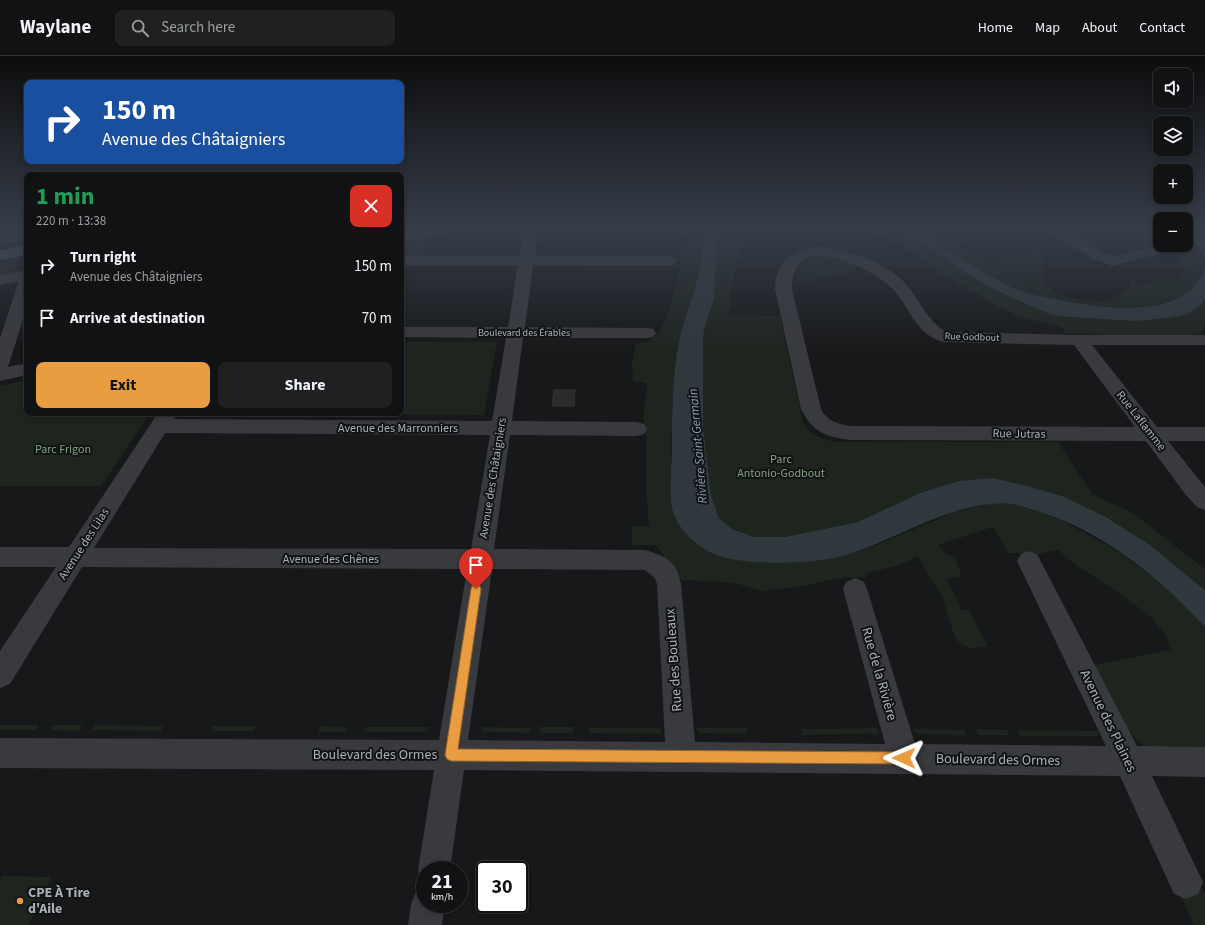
<!DOCTYPE html>
<meta charset="utf-8">
<style>
:root{--surface:#111213;--page:#1e2021;--text:#f1f3f6;--muted:#9c9ea0;--line:#303233;--accent:#e99c40}
body{margin:0;font-family:"Source Sans 3",sans-serif;background:var(--page);color:var(--text);height:100vh;display:flex;flex-direction:column;font-size:15px;white-space:nowrap}
*{box-sizing:border-box;margin:0}
p{font-size:13px;color:var(--muted)}
.icon{flex:none;width:22px;height:22px;fill:none;stroke:currentColor;stroke-width:2;stroke-linecap:round;stroke-linejoin:round}
.map{position:relative;flex:1;overflow:hidden}
.details{position:absolute;left:24px;top:116px;width:380px;height:244px;display:flex;flex-direction:column;background:var(--surface);border-radius:8px;box-shadow:0 2px 6px #0003,0 0 0 1px var(--line)}
.details>*{flex:none}
.banner{position:absolute;left:24px;top:24px;width:380px;height:84px;border-radius:8px;box-shadow:0 2px 6px #0003,0 0 0 1px var(--line);background:#1a4fa0;color:#fff;overflow:hidden}
.fabs{position:absolute;left:1153px;top:12px;display:grid;gap:8px}
.fabs a{display:grid;place-items:center;width:40px;height:40px;border-radius:8px;background:var(--surface);box-shadow:0 2px 6px #0003,0 0 0 1px var(--line);font-size:20px}
.speed{position:absolute;left:416px;top:805px;display:flex;gap:8px;font-size:20px;font-weight:700;text-align:center}
.speed>*{display:grid;place-content:center;width:52px;height:52px;border-radius:50%;background:var(--surface);box-shadow:0 2px 6px #0003,0 0 0 1px var(--line);line-height:1}
.speed small{font-size:10px;font-weight:400}
.speed .limit{border:2px solid #111;border-radius:6px;background:#fff;color:#111}
.pin{position:absolute;display:grid;place-items:center;width:34px;height:34px;color:#fff;margin:-41px -17px;border-radius:50% 50% 50% 0;rotate:-45deg;box-shadow:0 0 4px #0007}
.pin .icon{rotate:45deg}
.me{position:absolute;width:44px;margin:-22px;rotate:271deg;stroke-linejoin:round;filter:drop-shadow(0 0 3px #0008)}
.turn{display:flex;align-items:center;gap:14px;height:84px;padding:0 12px;font-size:18px}
.turn .icon{width:52px;height:52px;stroke-width:2.5}
.turn b{display:block;font-size:28px;line-height:34px}
.round{display:grid;place-items:center;flex:none;width:42px;height:42px;border-radius:8px;background:var(--page)}
.summary{display:flex;align-items:center;justify-content:space-between;height:68px;padding:0 12px}
h1{font-size:24px;font-weight:700;line-height:30px;color:#1e9e55}
.cta{display:flex;gap:8px;margin-top:auto;padding:8px 12px}
.cta a{flex:1;height:46px;border-radius:8px;background:var(--accent);color:#111;font-size:16px;font-weight:700;line-height:46px;text-align:center}
.cta a+a{background:var(--page);color:var(--text)}
ul{padding:0;list-style:none}
li{display:flex;align-items:center;gap:12px;height:52px;padding:0 12px}
li div{flex:1}
li b{display:block;font-size:15px}
li em{font-style:normal}
header{display:flex;align-items:center;gap:24px;box-sizing:border-box;height:56px;padding:0 20px;background:var(--surface);border-bottom:1px solid var(--line)}
header strong{font-size:19px}
nav{display:flex;gap:22px;margin-inline-start:auto;font-size:14px}
.search{width:280px;height:36px;background:var(--page);display:flex;align-items:center;gap:10px;box-sizing:border-box;padding:0 14px;border-radius:8px;color:var(--muted);font-size:15px}
.map>svg:first-child{display:block}
.built{fill:#232426}
.green{fill:#1e241e}
.water{fill:#2e383d}
.building{fill:#2a2b2d;stroke:#323235}
.lines{fill:none;stroke-linecap:round;stroke-linejoin:round}
.minor{fill:#393a3e;fill-rule:evenodd}
.major{fill:#55575d;fill-rule:evenodd}
.route{fill:#e99c40;stroke:#97652a}
.poi-dot{fill:#e99c40;stroke:#121314;stroke-width:1.5}
.labels{text-anchor:middle;dominant-baseline:central;stroke-width:4;stroke-linejoin:round;paint-order:stroke}
.far-street-label{font-size:10px;fill:#aab0b8;stroke:#121314}
.street-label{font-size:12px;fill:#aab0b8;stroke:#121314}
.park-label{font-size:12px;fill:#84a282;stroke:#121314}
.water-label{font-size:13px;font-style:italic;fill:#83a1b1;stroke:#121314}
.near-street-label{font-size:14px;fill:#aab0b8;stroke:#121314}
.near-poi-label{font-size:14px;font-weight:bold;fill:#aab0b8;stroke:#121314;text-anchor:start}
</style>
<header>
<strong>Waylane</strong>
<div class="search"><svg class="icon" aria-label="search" viewBox="0 0 24 24"><circle cx="10" cy="10" r="6"/><path d="M15 15l6 6"/></svg>Search here</div>
<nav><a>Home</a><a>Map</a><a>About</a><a>Contact</a></nav>
</header>
<div class="map">
<svg width="1205" height="869" viewBox="0 0 1205 869">
<rect width="100%" height="100%" fill="#171819"/>
<g class="built">
<path d="M0 173H27V182L0 186Z"/>
<path d="M20 199 10 226 0 228V203Z"/>
</g>
<g class="green">
<path d="M675 173H707L703 181 701 208 680 283 675 307 672 355 671 435 683 475 844 500 876 489 955 456 988 448H1014L1052 459 1113 492 1150 519 1187 551 1205 571V693L1151 692C1145 690 1140 687 1135 682 1121 667 1104 629 1094 609L1170 594 1167 582 1153 563 1118 536 1077 510 1058 494 1038 498 1008 497 993 471 938 489 946 497 955 502 962 521 946 522 962 554H969L988 591 970 592 958 586 952 573 941 537 931 524 918 500 900 509 867 517 866 521 840 522 804 530 763 535 734 527 682 524 656 489H632V470H649L646 434V383L643 362 647 328 633 324 632 307 636 288 650 285C654 281 659 276 662 271 669 258 671 243 676 230 678 223 676 219 681 212L680 197H683V190L687 189 689 182 683 179 672 175Z"/>
<path d="M725 173H758C733 188 733 232 728 259L780 260 803 366C810 379 822 383 835 386H1058L1092 438 1133 457 1205 513V534L1150 489 1106 461 1065 441 1024 429 993 422 920 437 858 466 785 481H754L732 473 719 462 711 439 703 372V288L717 184Z"/>
<path d="M854 173H893L900 176 961 213 1067 261 1136 265 1168 262 1201 249 1205 242V270L1199 278C1154 281 1109 279 1065 277L1062 271 1018 260 997 250 974 236H970L901 189 888 183Z"/>
<path d="M912 173H965L970 187 963 190 988 208 1036 193C1046 200 1043 218 1044 228L1059 239 1082 244 1107 246 1131 231 1130 224 1141 229 1161 224 1170 227 1181 222 1186 214C1179 207 1179 197 1174 189H1186V178C1197 189 1205 204 1202 220 1179 271 1054 249 1014 233 977 218 947 189 912 173Z"/>
<path d="M428 181 423 198H401V186Z"/>
<path d="M821 199 843 203 856 211C838 220 816 227 796 224 802 210 804 200 821 199Z"/>
<path d="M401 286H497L484 359 185 358 186 357H401Z"/>
<path d="M27 324V357H150L101 430H0V330Z"/>
<path d="M0 669H39L36 674H0Z"/>
<path d="M53 669H82L79 675 50 674Z"/>
<path d="M95 669 163 670 161 675 92 674Z"/>
<path d="M213 670H256L254 675H211Z"/>
<path d="M320 670 348 671 346 676H318Z"/>
<path d="M365 671H430L426 676H364Z"/>
<path d="M481 671 530 672 529 677 484 676Z"/>
<path d="M540 671H574L573 677H540Z"/>
<path d="M589 672H662L660 678 589 677Z"/>
<path d="M696 672H746V678L699 677Z"/>
<path d="M878 672V678L802 679 801 673Z"/>
<path d="M913 673 964 674 966 679 917 678Z"/>
<path d="M975 673 1007 674 1008 679H978Z"/>
<path d="M1017 674 1099 675 1098 680H1020Z"/>
<path d="M2 820 51 821 29 869H0V824Z"/>
<path d="M1175 827 1198 828 1205 837V869H1194Z"/>
</g>
<g class="water">
<path d="M707 173H725L717 184 714 242 704 274 703 288V371L711 439 719 462 732 473 754 481H785L858 466 920 437 959 425 993 422 1024 429 1065 441 1106 461 1150 489 1205 534V571C1159 521 1100 473 1034 454 1027 452 1019 449 1012 448 956 443 900 482 847 499 816 508 750 510 719 500 700 493 682 478 674 459 668 445 672 408 672 392 672 356 672 320 679 285 685 259 696 234 701 208 703 195 701 184 707 173Z"/>
<path d="M893 173C898 173 905 172 911 173 923 175 935 185 945 192 967 206 989 221 1013 232 1026 238 1040 240 1054 243 1096 252 1191 267 1205 210V242L1201 249 1188 258 1168 262 1136 265 1067 261 1050 258 1035 252 988 230 916 185Z"/>
<path d="M1186 173H1199L1205 180V204L1195 187 1186 178Z"/>
</g>
<path class="building" d="M554 334H575L574 350H552Z"/>
<g class="lines">
<g class="minor">
<path d="M422 173H453L451 176 446 177 401 185V177Z"/>
<path d="M524 173H538L535 200H669L674 202 677 205 674 208 669 210 533 209 525 271 647 272 653 273 656 277 653 281 647 282H523L512 365 637 366 644 368 647 373 644 378 637 380 510 379 494 493 645 494C666 500 677 505 681 528L695 686 885 688 843 533 846 526 855 522 864 526 867 533 915 688 1106 690 1017 505 1021 498 1029 495 1037 498 1137 690 1205 691V721L1152 720 1203 826 1198 838 1186 843 1174 838 1120 720 464 714 450 814H425V827L422 826 418 814 434 714 0 712V682L439 684 467 513 82 511 10 628 0 632V595L56 511H0V491H69L158 357H176L174 363 492 365 506 282 401 281V271H508L518 209H401V199L519 200ZM165 377 490 379 471 493 94 492ZM492 513 645 514 655 522 657 528 665 686 468 684Z"/>
<path d="M1048 173H1065L1104 197 1113 200 1160 189 1181 190 1179 193 1112 210 1094 203 1050 176Z"/>
<path d="M21 177 26 178V184L0 188V180Z"/>
<path d="M818 190C849 194 889 206 909 232 921 247 929 267 947 276L1079 279H1205V289H1092L1157 371H1205V385H1168L1205 431V454L1197 451 1185 438 1146 385 852 384C828 382 812 376 801 353L775 233C776 205 792 194 818 190ZM818 199C843 202 871 213 890 230 910 249 914 279 944 286L1074 289 1135 371 852 370C839 369 827 365 821 353L792 233C792 215 799 202 818 199Z"/>
<path d="M27 214V251L8 311 27 307V319L0 325V282L19 225 0 229V219Z"/>
<path d="M425 832V848H445L442 869H408L411 848 416 836Z"/>
</g>
<path class="major" d="M27 189V199L0 204V194Z"/>
</g>
<linearGradient id="sky" x2="0" y2="1"><stop stop-color="#0d0d0e"/><stop offset="0.59" stop-color="#363d49"/><stop offset="1" stop-color="#363d49" stop-opacity="0"/></linearGradient>
<rect width="1205" height="295" fill="url(#sky)"/>
<path class="route" d="M476 529 480 530 481 533 458 693 904 696 909 698 910 702 909 707 904 708 451 705 447 703 445 699 471 533 472 530Z"/>
<circle class="poi-dot" cx="20" cy="845" r="4"/>
<g class="labels">
<g class="far-street-label">
<text x="524" y="277">Boulevard des Érables</text>
<text transform="translate(972 281) rotate(2)">Rue Godbout</text>
</g>
<g class="street-label">
<text transform="translate(1141 365) rotate(52)">Rue Laflamme</text>
<text x="398" y="372">Avenue des Marronniers</text>
<text transform="translate(1019 378) rotate(1)">Rue Jutras</text>
<text transform="translate(493 422) rotate(-81)">Avenue des Châtaigniers</text>
<text transform="translate(84 488) rotate(-57)">Avenue des Lilas</text>
<text x="331" y="503">Avenue des Chênes</text>
</g>
<g class="park-label">
<text x="63" y="393">Parc Frigon</text>
<text x="781" y="403">Parc<tspan x="781" dy="14">Antonio-Godbout</tspan></text>
</g>
<g class="water-label">
<text transform="translate(698 390) rotate(-95)">Rivière Saint-Germain</text>
</g>
<g class="near-street-label">
<text transform="translate(674 604) rotate(-94)">Rue des Bouleaux</text>
<text transform="translate(879 618) rotate(74)">Rue de la Rivière</text>
<text transform="translate(1108 665) rotate(64)">Avenue des Plaines</text>
<text x="375" y="699">Boulevard des Ormes</text>
<text transform="translate(998 704) rotate(1)">Boulevard des Ormes</text>
</g>
<g class="near-poi-label">
<text x="28" y="837">CPE À Tire<tspan x="28" dy="16">d'Aile</tspan></text>
</g>
</g>
</svg>
<div class="fabs">
<a><svg class="icon" aria-label="sound" viewBox="0 0 24 24"><path d="M4 9h4l5-4v14l-5-4H4zM17 9q2 3 0 6"/></svg></a>
<a><svg class="icon" aria-label="layers" viewBox="0 0 24 24"><path d="M12 4l9 5-9 5-9-5zM3 14l9 5 9-5"/></svg></a>
<a>+</a>
<a>−</a>
</div>
<div class="speed"><div>21<small>km/h</small></div><div class="limit">30</div></div>
<div class="pin" style="left:476px;top:533px;background:#d93025"><svg class="icon" aria-label="arrive" viewBox="0 0 24 24"><path d="M6 21V4h12l-3 4 3 4H6"/></svg></div>
<svg class="me" style="left:904px;top:702px" viewBox="-20 -20 40 40"><path d="M0-17L14 15 0 8-14 15z" fill="#e99c40" stroke="#fff" stroke-width="4"/></svg>
<div class="banner">
<div class="turn"><svg class="icon" aria-label="right" viewBox="0 0 24 24"><path d="M7 20v-9h11M14 6l5 5-5 5"/></svg><div><b>150 m</b>Avenue des Châtaigniers</div></div>
</div>
<section class="details">
<div class="summary"><div><h1>1 min</h1><p>220 m · 13:38</p></div><a class="round" style="background:#d93025;color:#fff"><svg class="icon" aria-label="close" viewBox="0 0 24 24"><path d="M6 6l12 12M18 6L6 18"/></svg></a></div>
<ul>
<li><svg class="icon" aria-label="right" viewBox="0 0 24 24"><path d="M7 20v-9h11M14 6l5 5-5 5"/></svg><div><b>Turn right</b><p>Avenue des Châtaigniers</p></div><em>150 m</em></li>
<li><svg class="icon" aria-label="arrive" viewBox="0 0 24 24"><path d="M6 21V4h12l-3 4 3 4H6"/></svg><div><b>Arrive at destination</b></div><em>70 m</em></li>
</ul>
<div class="cta"><a>Exit</a><a>Share</a></div>
</section>
</div>
